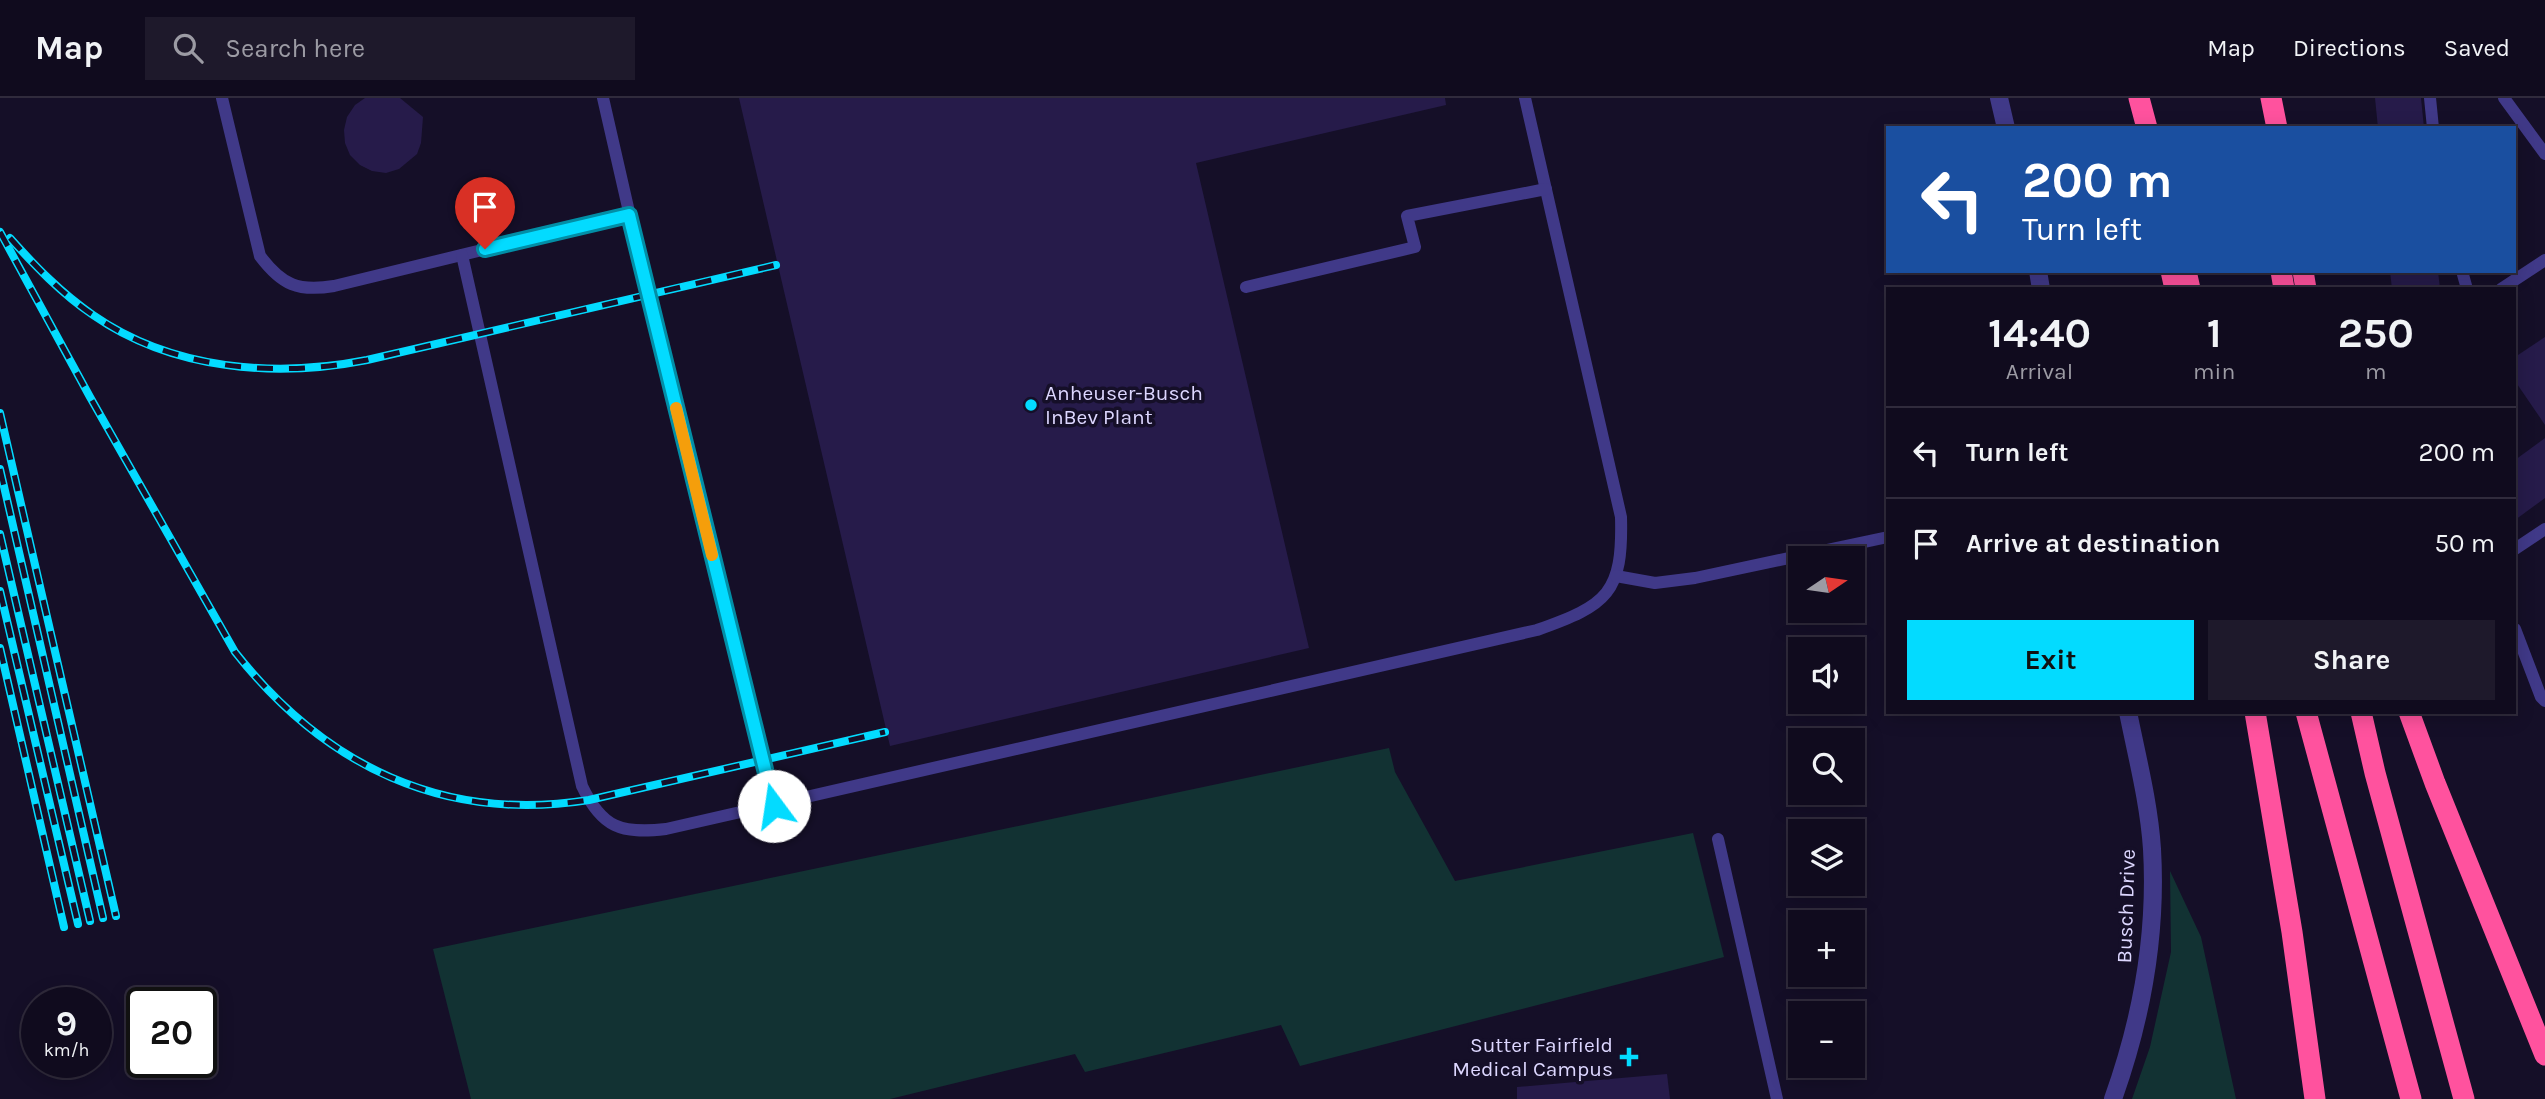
<!DOCTYPE html>
<meta charset="utf-8">
<style>
:root{--surface:#100b1e;--page:#1e192b;--text:#f1f3f6;--muted:#9c9ba4;--line:#302b3c;--accent:#03dbff}
body{margin:0;font-family:Karla,sans-serif;background:var(--page);color:var(--text);height:100vh;display:flex;flex-direction:column;font-size:26px;white-space:nowrap}
*{box-sizing:border-box;margin:0}
p{font-size:23px;color:var(--muted)}
.icon{flex:none;width:38px;height:38px;fill:none;stroke:currentColor;stroke-width:2;stroke-linecap:round;stroke-linejoin:round}
.map{position:relative;flex:1;overflow:hidden}
.panel{position:absolute;left:1886px;top:189px;width:630px;height:427px;display:flex;flex-direction:column;background:var(--surface);border-radius:0px;box-shadow:0 4px 18px #0003,0 0 0 2px var(--line)}
.panel>*{flex:none}
.top-card{position:absolute;left:1886px;top:28px;width:630px;height:147px;border-radius:0px;box-shadow:0 4px 18px #0003,0 0 0 2px var(--line);background:#1a4fa0;color:#fff;overflow:hidden}
.needle{width:46px;rotate:77deg}
.tools{position:absolute;left:1788px;top:448px;display:grid;gap:14px}
.tools a{display:grid;place-items:center;width:77px;height:77px;border-radius:0px;background:var(--surface);box-shadow:0 4px 18px #0003,0 0 0 2px var(--line);font-size:35px}
.speed{position:absolute;left:21px;top:889px;display:flex;gap:14px;font-size:35px;font-weight:700;text-align:center}
.speed>*{display:grid;place-content:center;width:91px;height:91px;border-radius:50%;background:var(--surface);box-shadow:0 4px 18px #0003,0 0 0 2px var(--line);line-height:1}
.speed small{font-size:18px;font-weight:400}
.speed .limit{border:4px solid #111;border-radius:10px;background:#fff;color:#111}
.pin{position:absolute;display:grid;place-items:center;width:60px;height:60px;color:#fff;margin:-72px -30px;border-radius:50% 50% 50% 0;rotate:-45deg;box-shadow:0 0 7px #0007}
.pin .icon{rotate:45deg}
.me{position:absolute;width:77px;margin:-38px;rotate:346deg;stroke-linejoin:round;filter:drop-shadow(0 0 5px #0008)}
.turn{display:flex;align-items:center;gap:24px;height:147px;padding:0 21px;font-size:32px}
.turn .icon{width:91px;height:91px;stroke-width:2.5}
.turn b{display:block;font-size:49px;line-height:60px}
.eta{display:flex;justify-content:space-evenly;align-items:center;height:119px;text-align:center}
.eta b{font-size:42px;font-weight:700;line-height:49px}
.primary-button{display:flex;gap:14px;margin-top:auto;padding:14px 21px}
.primary-button a{flex:1;height:80px;border-radius:0px;background:var(--accent);color:#111;font-size:28px;font-weight:700;line-height:80px;text-align:center}
.primary-button a+a{background:var(--page);color:var(--text)}
ul{padding:0;list-style:none}
li{display:flex;align-items:center;gap:21px;height:91px;padding:0 21px;border-top:2px solid var(--line)}
li div{flex:1}
li b{display:block;font-size:26px}
li em{font-style:normal}
header{display:flex;align-items:center;gap:42px;box-sizing:border-box;height:98px;padding:0 35px;background:var(--surface);border-bottom:2px solid var(--line)}
header strong{font-size:33px}
nav{display:flex;gap:38px;margin-inline-start:auto;font-size:24px}
.search{width:490px;height:63px;background:var(--page);display:flex;align-items:center;gap:18px;box-sizing:border-box;padding:0 24px;border-radius:0px;color:var(--muted);font-size:26px}
.map>svg:first-child{display:block}
.green{fill:#123233}
.building{fill:#261b4a}
.lines{fill:none;stroke-linecap:round;stroke-linejoin:round}
.lane{stroke:#403988;stroke-width:12}
.street{stroke:#403988;stroke-width:18}
.highway{stroke:#ff529e;stroke-width:21}
.rail-casing{stroke:#03dbff;stroke-width:8}
.rail{stroke:#150f28;stroke-width:5;stroke-dasharray:16;stroke-linecap:butt}
.route-casing{stroke:#028ea6;stroke-width:18}
.route{stroke:#03dbff;stroke-width:12}
.slow{stroke:#f59e0b;stroke-width:12}
.poi-dot{fill:#03dbff;stroke:#150f28;stroke-width:2.5}
.labels{text-anchor:middle;dominant-baseline:central;stroke-width:7;stroke-linejoin:round;paint-order:stroke}
.poi-label{font-size:21px;fill:#ddd7ff;stroke:#150f28;text-anchor:start}
.street-label{font-size:21px;fill:#ddd7ff;stroke:#150f28}
</style>
<header>
<strong>Map</strong>
<div class="search"><svg class="icon" aria-label="search" viewBox="0 0 24 24"><circle cx="10" cy="10" r="6"/><path d="M15 15l6 6"/></svg>Search here</div>
<nav><a>Map</a><a>Directions</a><a>Saved</a></nav>
</header>
<div class="map">
<svg width="2545" height="1001" viewBox="0 0 2545 1001">
<rect width="100%" height="100%" fill="#150f28"/>
<g class="green">
<path d="M1389 650 1395 674 1455 783 1693 735 1724 859 1300 968 1281 927 1085 974 1075 956 890 1001H471L433 851Z"/>
<path d="M2170 773 2201 839 2236 1001H2132L2150 949 2171 854Z"/>
</g>
<g class="building">
<path d="M365 0H400L423 19 421 45 417 56 399 71 386 75 372 73 360 67 350 57 345 45 344 32 347 19 355 7Z"/>
<path d="M739 0H1445L1446 7 1196 65 1309 550 890 648Z"/>
<path d="M2375 0H2421L2424 30H2378Z"/>
<path d="M2390 173H2438L2440 191H2392Z"/>
<path d="M2545 239V327L2515 283V259Z"/>
<path d="M2545 340V400L2515 422V362Z"/>
<path d="M1667 976 1670 1001H1517V989Z"/>
</g>
<g class="lines">
<g class="lane">
<path d="M222 0 260 158C282 187 298 194 334 188L630 116"/>
<path d="M603 0 648 197 774 708"/>
<path d="M2430 0 2433 30"/>
<path d="M2504 0 2545 56"/>
<path d="M462 157 582 688C602 730 621 736 666 731L1537 532C1608 507 1623 495 1621 419L1525 0"/>
<path d="M2462 173 2467 191"/>
<path d="M1246 189 1415 149 1407 118 1546 91"/>
<path d="M2501 191 2545 162"/>
<path d="M2515 451 2545 431"/>
<path d="M1616 478 1655 485 1695 480 1888 439"/>
<path d="M2515 531 2541 599 2545 603"/>
<path d="M1718 741 1777 1001"/>
</g>
<g class="street">
<path d="M1999 0 2006 30"/>
<path d="M2038 173 2041 191"/>
<path d="M2113 1001C2142 920 2157 837 2152 751 2149 705 2137 659 2128 614"/>
</g>
<g class="highway">
<path d="M2139 0 2147 30"/>
<path d="M2271 0 2277 30"/>
<path d="M2171 173 2175 191"/>
<path d="M2186 173 2190 191"/>
<path d="M2281 173 2284 191"/>
<path d="M2303 173 2306 191"/>
<path d="M2255 614 2292 834 2315 1001"/>
<path d="M2306 614 2411 1001"/>
<path d="M2361 614 2375 675 2464 1001"/>
<path d="M2409 614 2435 685 2545 957"/>
</g>
<g class="rail-casing">
<g id="rail">
<path d="M0 134 90 299 235 554C325 668 443 725 589 702L885 634"/>
<path d="M10 140C35 168 61 195 93 217 172 272 275 280 367 262L776 167"/>
<path d="M0 315 116 818"/>
<path d="M0 371 103 820"/>
<path d="M0 436 90 823"/>
<path d="M0 493 78 826"/>
<path d="M0 550 64 829"/>
</g>
</g>
<use href="#rail" class="rail"/>
</g>
<g class="lines">
<g class="route-casing">
<path id="route" d="M485 151 629 117 774 708"/>
</g>
<use href="#route" class="route"/>
<path class="slow" d="M676 310 712 457"/>
</g>
<g class="poi-dot">
<circle cx="1031" cy="307" r="7"/>
<path d="M1625.5 948.5h7v7h7v7h-7v7h-7v-7h-7v-7h7z"/>
</g>
<g class="labels">
<g class="poi-label">
<text x="1045" y="295">Anheuser-Busch<tspan x="1045" dy="24">InBev Plant</tspan></text>
<text x="1613" y="947" text-anchor="end">Sutter Fairfield<tspan x="1613" dy="24">Medical Campus</tspan></text>
</g>
<g class="street-label">
<text transform="translate(2126 808) rotate(-88)">Busch Drive</text>
</g>
</g>
</svg>
<div class="tools">
<a><svg class="needle" viewBox="-14 -14 28 28"><path d="M0-13l5 13h-10z" fill="#e53935"/><path d="M0 13l5-13h-10z" fill="#9c9ba4"/></svg></a>
<a><svg class="icon" aria-label="sound" viewBox="0 0 24 24"><path d="M4 9h4l5-4v14l-5-4H4zM17 9q2 3 0 6"/></svg></a>
<a><svg class="icon" aria-label="search" viewBox="0 0 24 24"><circle cx="10" cy="10" r="6"/><path d="M15 15l6 6"/></svg></a>
<a><svg class="icon" aria-label="layers" viewBox="0 0 24 24"><path d="M12 4l9 5-9 5-9-5zM3 14l9 5 9-5"/></svg></a>
<a>+</a>
<a>−</a>
</div>
<div class="speed"><div>9<small>km/h</small></div><div class="limit">20</div></div>
<div class="pin" style="left:485px;top:151px;background:#d93025"><svg class="icon" aria-label="arrive" viewBox="0 0 24 24"><path d="M6 21V4h12l-3 4 3 4H6"/></svg></div>
<svg class="me" style="left:774px;top:708px" viewBox="-20 -20 40 40"><circle r="19" fill="#fff"/><path d="M0-13L10 11 0 6-10 11z" fill="#03dbff"/></svg>
<div class="top-card">
<div class="turn"><svg class="icon" aria-label="left" viewBox="0 0 24 24"><path d="M17 20v-9H6M10 6l-5 5 5 5"/></svg><div><b>200 m</b>Turn left</div></div>
</div>
<section class="panel">
<div class="eta">
<div><b>14:40</b><p>Arrival</p></div>
<div><b>1</b><p>min</p></div>
<div><b>250</b><p>m</p></div>
</div>
<ul>
<li><svg class="icon" aria-label="left" viewBox="0 0 24 24"><path d="M17 20v-9H6M10 6l-5 5 5 5"/></svg><div><b>Turn left</b></div><em>200 m</em></li>
<li><svg class="icon" aria-label="arrive" viewBox="0 0 24 24"><path d="M6 21V4h12l-3 4 3 4H6"/></svg><div><b>Arrive at destination</b></div><em>50 m</em></li>
</ul>
<div class="primary-button"><a>Exit</a><a>Share</a></div>
</section>
</div>
